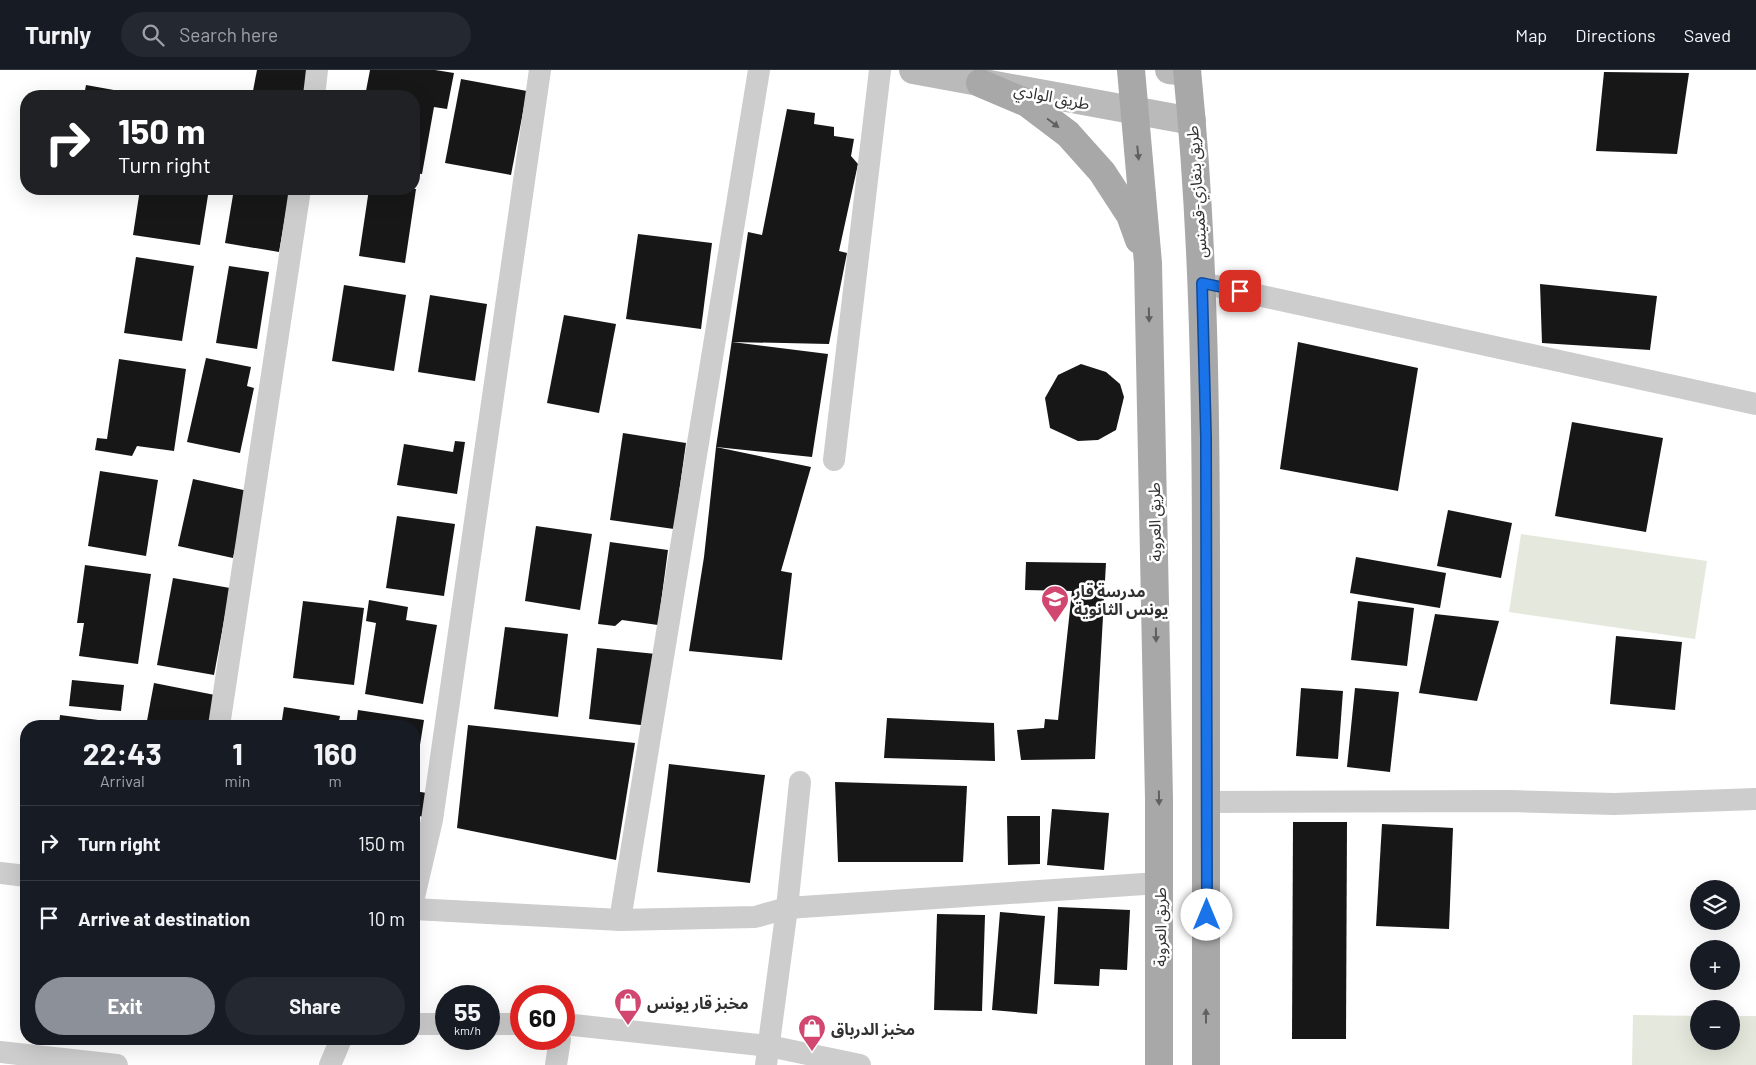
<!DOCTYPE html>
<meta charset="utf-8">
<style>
:root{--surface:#171b24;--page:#242831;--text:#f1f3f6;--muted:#9ea1a6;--line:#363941;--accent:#8c9099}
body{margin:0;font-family:Barlow,"Noto Sans Arabic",sans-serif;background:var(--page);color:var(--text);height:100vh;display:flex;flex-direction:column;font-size:19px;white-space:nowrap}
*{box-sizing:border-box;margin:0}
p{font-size:16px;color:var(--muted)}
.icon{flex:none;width:28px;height:28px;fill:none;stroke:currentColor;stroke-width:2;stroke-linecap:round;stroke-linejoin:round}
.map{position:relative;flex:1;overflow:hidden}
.sheet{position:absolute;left:20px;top:650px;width:400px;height:325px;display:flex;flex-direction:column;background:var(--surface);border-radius:20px;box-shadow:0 5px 20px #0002}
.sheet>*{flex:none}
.banner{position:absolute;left:20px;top:20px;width:400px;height:105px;border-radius:20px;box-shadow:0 5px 20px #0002;background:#202124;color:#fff;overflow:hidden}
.tools{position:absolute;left:1690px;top:810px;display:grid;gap:10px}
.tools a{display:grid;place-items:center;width:50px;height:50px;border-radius:50%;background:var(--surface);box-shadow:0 5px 20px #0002;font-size:25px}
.speed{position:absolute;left:435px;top:915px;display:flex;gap:10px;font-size:25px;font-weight:700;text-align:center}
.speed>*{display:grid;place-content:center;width:65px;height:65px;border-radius:50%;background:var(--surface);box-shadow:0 5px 20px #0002;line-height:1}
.speed small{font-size:12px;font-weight:400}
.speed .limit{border:8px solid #d22;background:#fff;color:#111}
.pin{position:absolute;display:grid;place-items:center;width:42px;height:42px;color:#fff;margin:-21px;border-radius:10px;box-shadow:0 2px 8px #0006}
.me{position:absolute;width:55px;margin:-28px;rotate:0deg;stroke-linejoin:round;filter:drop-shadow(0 0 4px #0008)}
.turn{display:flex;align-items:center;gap:18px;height:105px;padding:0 15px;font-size:22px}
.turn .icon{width:65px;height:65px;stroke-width:2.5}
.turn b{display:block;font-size:35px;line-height:42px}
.eta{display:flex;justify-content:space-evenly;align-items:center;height:85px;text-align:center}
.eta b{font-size:30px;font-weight:700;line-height:35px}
.action{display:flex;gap:10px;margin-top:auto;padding:10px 15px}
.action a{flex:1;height:58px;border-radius:30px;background:var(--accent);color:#fff;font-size:20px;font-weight:700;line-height:58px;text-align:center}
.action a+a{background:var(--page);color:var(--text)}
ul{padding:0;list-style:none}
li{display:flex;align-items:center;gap:15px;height:75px;padding:0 15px;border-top:1px solid var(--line)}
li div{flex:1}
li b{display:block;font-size:19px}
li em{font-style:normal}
header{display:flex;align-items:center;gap:30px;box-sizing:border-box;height:70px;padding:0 25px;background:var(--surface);border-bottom:1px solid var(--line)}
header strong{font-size:24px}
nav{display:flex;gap:28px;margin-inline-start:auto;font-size:18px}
.search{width:350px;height:45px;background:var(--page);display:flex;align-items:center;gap:12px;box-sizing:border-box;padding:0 18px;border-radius:28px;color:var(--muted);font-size:19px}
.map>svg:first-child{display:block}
.green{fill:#e5e8dc}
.building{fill:#171717}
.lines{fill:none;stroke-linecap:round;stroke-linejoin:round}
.street{stroke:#cdcdcd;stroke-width:22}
.secondary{stroke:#bababa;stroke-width:28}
.primary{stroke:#a8a8a8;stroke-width:28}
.oneway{fill:#606060}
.route-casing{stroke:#114b97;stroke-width:12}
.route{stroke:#1a73e8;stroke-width:9}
.labels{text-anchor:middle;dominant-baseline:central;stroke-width:5;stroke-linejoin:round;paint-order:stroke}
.street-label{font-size:16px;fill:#303030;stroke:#fff}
.poi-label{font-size:16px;font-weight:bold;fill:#303030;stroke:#fff;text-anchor:start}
</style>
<header>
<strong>Turnly</strong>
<div class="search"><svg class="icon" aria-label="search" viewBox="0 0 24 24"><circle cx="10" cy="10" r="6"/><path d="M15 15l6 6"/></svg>Search here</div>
<nav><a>Map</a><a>Directions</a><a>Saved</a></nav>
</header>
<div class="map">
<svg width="1756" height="995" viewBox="0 0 1756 995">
<rect width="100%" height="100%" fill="#fff"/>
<g class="green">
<path d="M1521 464 1707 491 1695 569 1509 542Z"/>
<path d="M1633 945 1699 946V971H1731V946H1756V995H1632Z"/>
</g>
<g class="building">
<path d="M257 0H310L304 26H252Z"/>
<path d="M370 0H435L454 3 447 39 434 37 422 104 414 103V26H365Z"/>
<path d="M1604 2 1689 3 1677 84 1596 81Z"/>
<path d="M461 9 527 21 511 105 445 93Z"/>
<path d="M86 15 136 24 135 26H84Z"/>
<path d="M787 39 815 43 814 54 834 57V66L854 69 851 86 858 94 839 181 847 183 829 274 732 272 828 284 812 387 716 377 748 162 762 165Z"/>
<path d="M140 119H209L200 175 133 165Z"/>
<path d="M234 119H290L279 182 225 173Z"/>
<path d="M369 119H416L405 193 359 186Z"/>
<path d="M638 164 712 173 701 259 626 249Z"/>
<path d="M136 187 194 196 182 271 124 263Z"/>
<path d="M229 196 269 202 257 279 216 273Z"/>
<path d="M1540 214 1657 226 1650 280 1542 273Z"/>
<path d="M344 215 406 225 394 301 332 291Z"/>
<path d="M430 225 487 234 475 311 418 302Z"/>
<path d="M564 245 616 254 599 343 547 333Z"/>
<path d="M1298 272 1418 298 1398 421 1280 399Z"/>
<path d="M206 288 251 297 247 316 254 318 240 383 187 372Z"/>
<path d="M119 289 186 299 174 381 137 376 132 386 95 380 97 368 107 369Z"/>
<path d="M1081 294 1106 302 1120 314 1124 327 1116 360 1098 370 1078 371 1050 358 1045 328 1058 305Z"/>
<path d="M1572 352 1663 368 1646 462 1555 446Z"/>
<path d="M623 363 686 373 674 459 610 450Z"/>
<path d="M455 371 465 372 457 424 397 415 404 374 453 382Z"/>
<path d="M716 377 811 397 781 501 792 503 782 590 689 581 704 487Z"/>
<path d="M100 401 158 410 146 486 88 476Z"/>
<path d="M193 409 248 421 233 488 178 476Z"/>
<path d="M1448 440 1512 453 1501 508 1437 496Z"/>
<path d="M397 446 455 454 444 526 386 518Z"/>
<path d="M536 456 592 464 580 540 525 531Z"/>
<path d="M610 472 668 480 658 555 622 550 615 556 598 554Z"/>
<path d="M1356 487 1446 503 1440 538 1350 523Z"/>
<path d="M1026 492 1106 493 1095 689 1021 690 1017 660 1044 658 1045 649 1058 650 1072 521 1025 520Z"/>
<path d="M85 495 151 504 138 594 79 586 84 553H77Z"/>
<path d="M173 508 230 518 214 605 157 595Z"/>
<path d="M369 530 408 537 406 550 437 555 423 634 365 624 376 553 366 551Z"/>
<path d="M303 531 364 538 354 615 293 608Z"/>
<path d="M1358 531 1414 538 1407 596 1351 590Z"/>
<path d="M1435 544 1499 551 1477 631 1419 623Z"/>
<path d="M505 557 568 564 558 647 494 639Z"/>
<path d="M1616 566 1682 572 1675 640 1610 634Z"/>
<path d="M597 578 656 584 649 656 589 649Z"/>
<path d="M72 610 124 615 121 641 69 636Z"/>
<path d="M154 613 215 625 209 656H146Z"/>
<path d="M1301 618 1343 621 1338 689 1296 686Z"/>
<path d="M1355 618 1399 622 1390 702 1347 697Z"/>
<path d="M284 637 340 646 338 656H281Z"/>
<path d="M358 640 424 650 415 706 414 656H356Z"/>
<path d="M60 645 121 653V656H59Z"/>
<path d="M887 648 994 653 995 691 884 688Z"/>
<path d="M468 655 635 673 616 790 457 758Z"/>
<path d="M669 694 765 705 750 813 657 802Z"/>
<path d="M835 712 967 716 963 792H838Z"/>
<path d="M414 721 427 723 424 747 414 745Z"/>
<path d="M1052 739 1109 743 1104 800 1047 795Z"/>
<path d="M1007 746H1040V794L1008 795Z"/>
<path d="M1293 752H1347L1346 969H1292Z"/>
<path d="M1382 754 1453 758 1449 859 1376 856Z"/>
<path d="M1058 837 1130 840 1127 900 1100 899 1099 916 1054 914Z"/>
<path d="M1000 842 1045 846 1037 944 992 940Z"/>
<path d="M937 844 985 845 982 941 934 940Z"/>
</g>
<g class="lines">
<g class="street">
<path d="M314 26 317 0"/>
<path d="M1202 213 1756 334"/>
<path d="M834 390 880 0"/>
<path d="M219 656 300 119"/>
<path d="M1207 732 1510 731 1614 734 1756 729"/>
<path d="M0 803 26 806"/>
<path d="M414 827 432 750 540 0"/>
<path d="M414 839 620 850 755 847 787 838 1159 813"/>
<path d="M620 850 759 0"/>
<path d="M414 954H446"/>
<path d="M489 954H521"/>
<path d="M564 954 769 976 860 995"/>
<path d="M0 982 117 995"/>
<path d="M330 995 341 969"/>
<path d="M556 995 560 969"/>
<path d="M766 995 787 838 800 712"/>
</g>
<g class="secondary">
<path d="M913 0 1192 51"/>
<path d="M1169 0 1187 2"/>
</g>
<g class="primary">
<path d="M1131 0 1148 193 1159 729V995"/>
<path d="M1187 0C1204 169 1206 340 1206 510 1207 671 1207 833 1206 995"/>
<path d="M980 13 1027 33 1068 64 1102 102 1130 145 1139 170"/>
</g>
</g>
<defs><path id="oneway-solid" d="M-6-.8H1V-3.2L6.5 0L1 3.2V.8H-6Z" transform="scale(1.25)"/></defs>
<g class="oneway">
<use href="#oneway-solid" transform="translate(1053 53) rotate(37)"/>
<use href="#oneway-solid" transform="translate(1138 83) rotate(84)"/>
<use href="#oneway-solid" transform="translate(1149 245) rotate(89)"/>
<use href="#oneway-solid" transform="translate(1156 565) rotate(89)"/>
<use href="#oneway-solid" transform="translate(1159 728) rotate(89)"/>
<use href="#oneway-solid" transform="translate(1206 946) rotate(-90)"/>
</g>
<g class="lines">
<g class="route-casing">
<path id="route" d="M1207 845 1206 368 1202 213 1240 221"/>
</g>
<use href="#route" class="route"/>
</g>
<defs>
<g id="school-pin" transform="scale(1.4375)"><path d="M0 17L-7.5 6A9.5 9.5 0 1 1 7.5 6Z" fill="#d1476f" stroke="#fff"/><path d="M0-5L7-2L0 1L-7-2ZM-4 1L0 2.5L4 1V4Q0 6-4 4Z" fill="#fff"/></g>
<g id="shop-pin" transform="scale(1.4375)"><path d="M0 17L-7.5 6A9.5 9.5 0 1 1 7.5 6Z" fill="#d1476f" stroke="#fff"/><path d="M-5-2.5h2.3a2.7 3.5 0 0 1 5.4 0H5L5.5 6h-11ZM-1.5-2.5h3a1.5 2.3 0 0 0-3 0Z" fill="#fff"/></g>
</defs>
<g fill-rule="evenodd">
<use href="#school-pin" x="1055" y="529"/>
<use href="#shop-pin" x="628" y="932"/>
<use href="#shop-pin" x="812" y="958"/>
</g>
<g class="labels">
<g class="street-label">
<text transform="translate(1052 26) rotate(11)">طريق الوادي</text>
<text transform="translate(1196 122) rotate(-94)">طريق بنغازي-قمينس</text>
<text transform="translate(1154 452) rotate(-91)">طريق العروبة</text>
<text transform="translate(1159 857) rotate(-90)">طريق العروبة</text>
</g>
<g class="poi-label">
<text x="1074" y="520">مدرسة قار<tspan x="1074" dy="18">يونس الثانوية</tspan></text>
<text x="647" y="932">مخبز قار يونس</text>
<text x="831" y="958">مخبز الدرباق</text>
</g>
</g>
</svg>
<div class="tools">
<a><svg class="icon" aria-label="layers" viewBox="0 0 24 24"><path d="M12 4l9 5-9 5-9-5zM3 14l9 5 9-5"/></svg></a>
<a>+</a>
<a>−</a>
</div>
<div class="speed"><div>55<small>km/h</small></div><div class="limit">60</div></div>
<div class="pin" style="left:1240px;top:221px;background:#d93025"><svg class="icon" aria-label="arrive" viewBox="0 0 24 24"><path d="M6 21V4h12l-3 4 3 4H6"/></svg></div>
<svg class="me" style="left:1207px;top:845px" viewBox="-20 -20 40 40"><circle r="19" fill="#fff"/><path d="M0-13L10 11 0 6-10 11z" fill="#1a73e8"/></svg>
<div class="banner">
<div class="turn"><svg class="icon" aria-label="right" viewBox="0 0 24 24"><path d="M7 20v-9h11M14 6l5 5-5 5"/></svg><div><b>150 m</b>Turn right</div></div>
</div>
<section class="sheet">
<div class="eta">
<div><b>22:43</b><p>Arrival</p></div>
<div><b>1</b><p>min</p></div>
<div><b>160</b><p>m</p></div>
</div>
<ul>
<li><svg class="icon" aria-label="right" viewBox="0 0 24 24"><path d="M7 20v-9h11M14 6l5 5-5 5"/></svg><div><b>Turn right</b></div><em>150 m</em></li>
<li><svg class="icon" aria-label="arrive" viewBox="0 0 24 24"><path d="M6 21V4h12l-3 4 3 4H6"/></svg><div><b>Arrive at destination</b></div><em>10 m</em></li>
</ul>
<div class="action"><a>Exit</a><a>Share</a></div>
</section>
</div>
